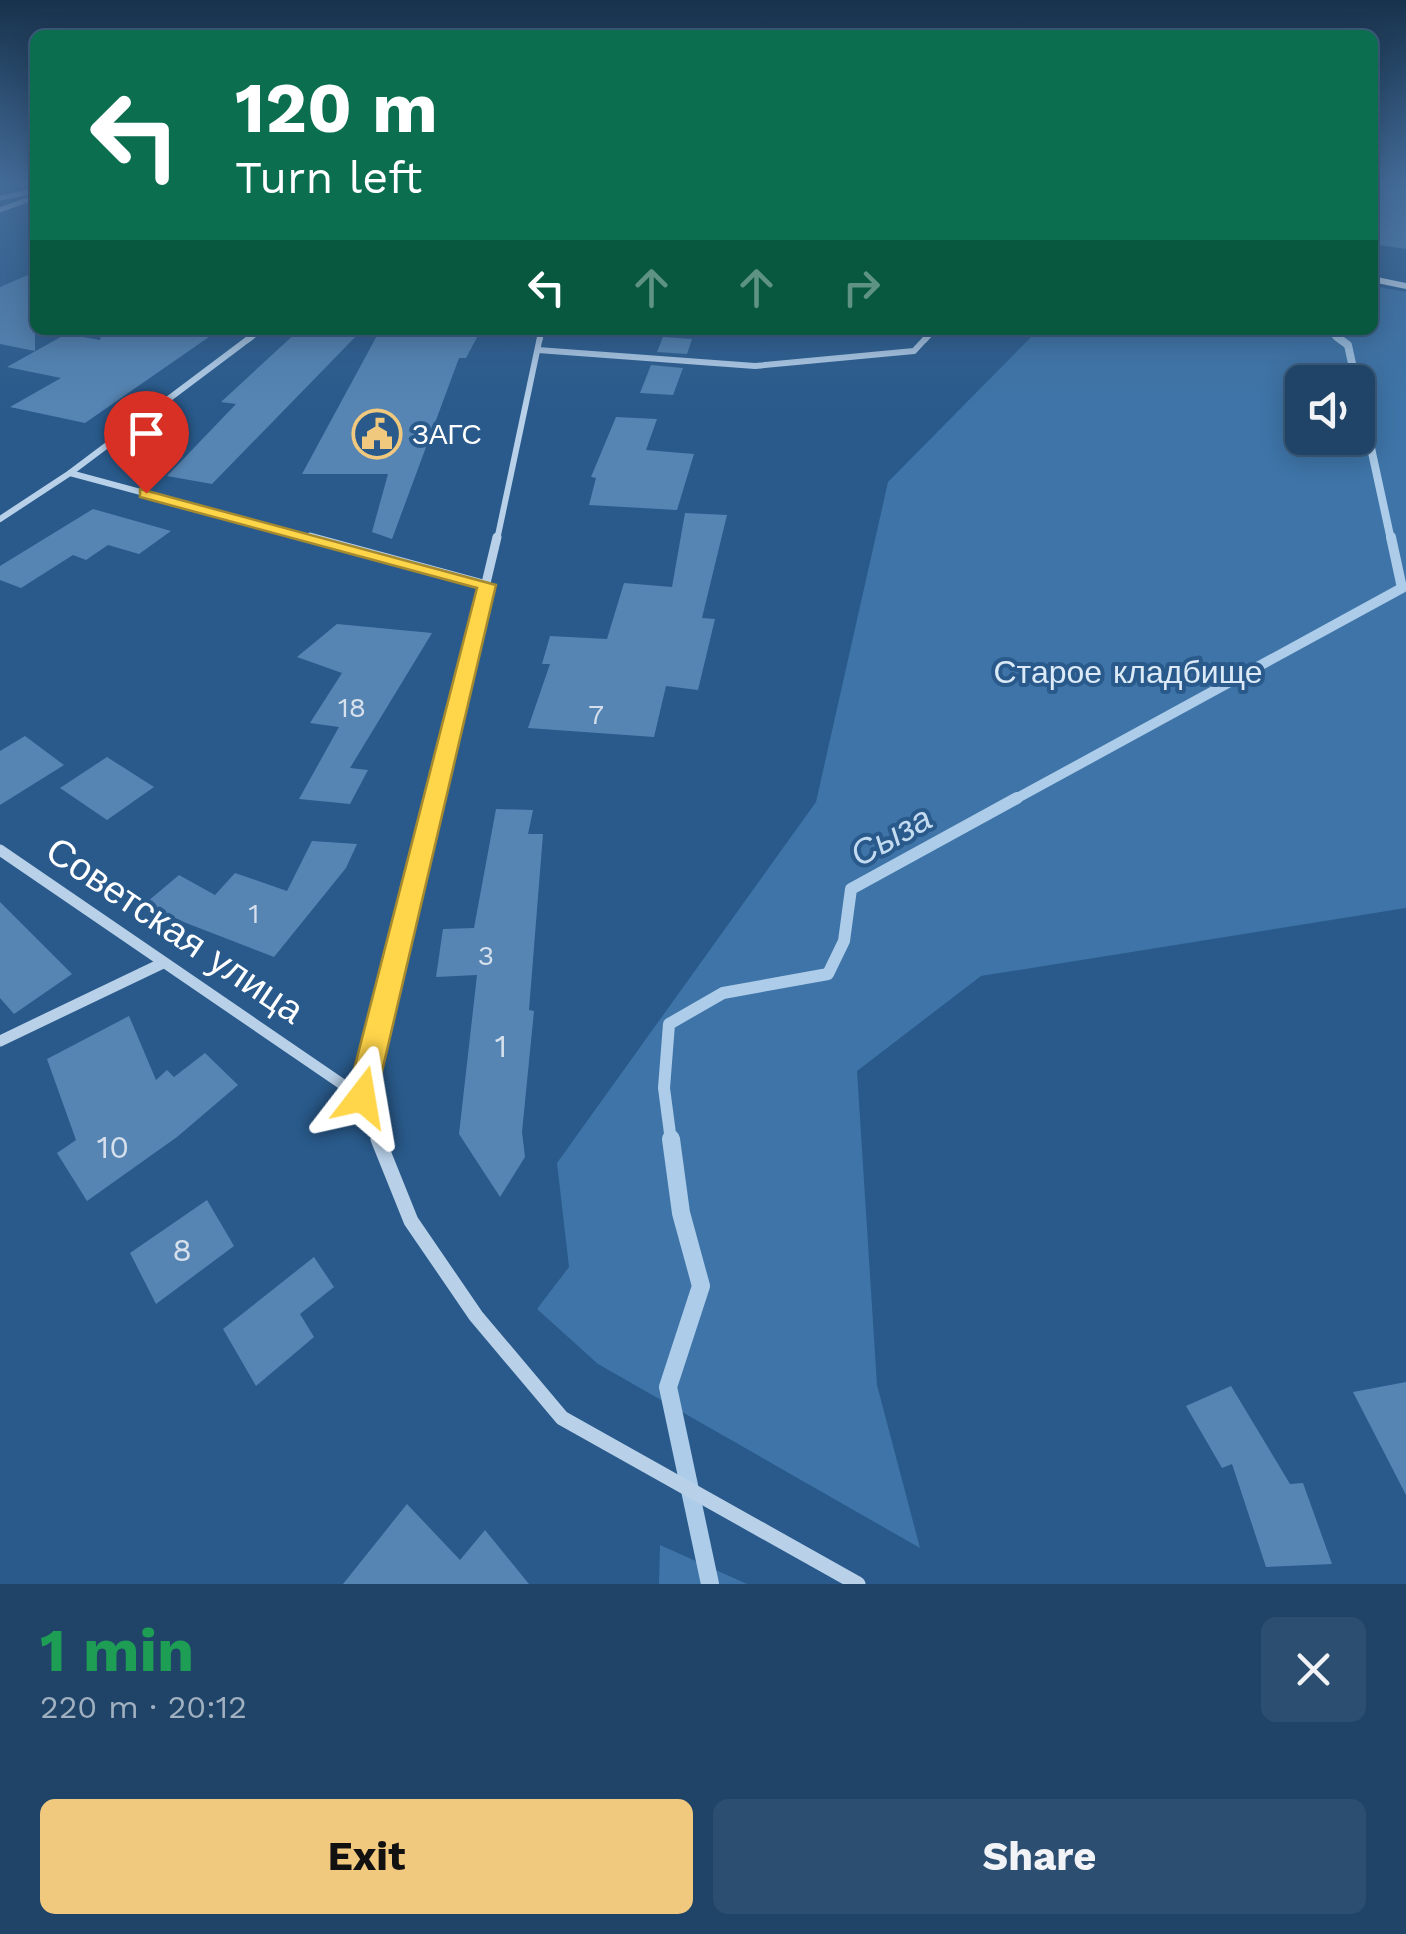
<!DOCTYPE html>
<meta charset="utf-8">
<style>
:root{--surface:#1f4468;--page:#2c4e71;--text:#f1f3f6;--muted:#a1b0c0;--line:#3c5c7c;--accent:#f0c97f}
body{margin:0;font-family:"Work Sans",sans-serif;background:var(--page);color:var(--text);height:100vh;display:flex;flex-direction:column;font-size:38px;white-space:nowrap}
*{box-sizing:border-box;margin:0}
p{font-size:32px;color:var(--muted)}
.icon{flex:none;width:55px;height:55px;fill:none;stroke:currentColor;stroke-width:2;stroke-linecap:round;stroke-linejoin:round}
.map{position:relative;height:1584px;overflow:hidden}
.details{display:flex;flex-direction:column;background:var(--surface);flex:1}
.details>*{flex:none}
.top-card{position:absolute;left:30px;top:30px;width:1348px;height:305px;border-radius:15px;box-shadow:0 5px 25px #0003,0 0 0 2px var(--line);background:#0b6e4f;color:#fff;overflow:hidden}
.tools{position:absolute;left:1285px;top:365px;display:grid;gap:20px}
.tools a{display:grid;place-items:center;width:90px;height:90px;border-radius:15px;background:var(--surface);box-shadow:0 5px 25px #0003,0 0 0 2px var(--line);font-size:50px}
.pin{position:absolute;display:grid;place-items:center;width:85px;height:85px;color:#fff;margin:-102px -42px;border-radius:50% 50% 50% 0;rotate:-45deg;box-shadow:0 0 10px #0007}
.pin .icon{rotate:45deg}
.me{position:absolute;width:110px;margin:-55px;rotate:14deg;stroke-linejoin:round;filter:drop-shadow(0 0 8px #0008)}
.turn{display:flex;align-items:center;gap:35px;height:210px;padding:0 40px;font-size:45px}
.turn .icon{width:130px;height:130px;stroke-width:2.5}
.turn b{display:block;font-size:70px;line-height:85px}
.lanes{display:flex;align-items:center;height:95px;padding:0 40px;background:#0003;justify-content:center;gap:50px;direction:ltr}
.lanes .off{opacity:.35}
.round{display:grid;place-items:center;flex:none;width:105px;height:105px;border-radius:15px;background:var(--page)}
.summary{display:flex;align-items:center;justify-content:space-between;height:170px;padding:0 40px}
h1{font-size:60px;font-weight:700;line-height:75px;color:#1e9e55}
.action{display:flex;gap:20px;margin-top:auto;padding:20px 40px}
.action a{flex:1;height:115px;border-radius:15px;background:var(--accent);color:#111;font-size:40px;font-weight:700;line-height:115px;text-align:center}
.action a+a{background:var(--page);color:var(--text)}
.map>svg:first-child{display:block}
.green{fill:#3e74a7;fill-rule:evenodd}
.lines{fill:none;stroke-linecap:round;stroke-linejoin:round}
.stream-far4{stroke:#accce9;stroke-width:6}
.stream-far3{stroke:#accce9;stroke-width:8}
.stream-far2{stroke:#accce9;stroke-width:10}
.stream-far1{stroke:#accce9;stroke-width:12}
.stream{stroke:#accce9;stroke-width:18}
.building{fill:#5685b3}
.minor-far4{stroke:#b8d1e9;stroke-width:5}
.minor-far3{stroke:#b8d1e9;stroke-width:6}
.minor-far2{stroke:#b8d1e9;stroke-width:9}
.minor-far1{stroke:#b8d1e9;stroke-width:11}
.minor{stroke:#b8d1e9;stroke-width:15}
.secondary{fill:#e2edf8;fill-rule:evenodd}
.route{fill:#ffd54a;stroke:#a68a30;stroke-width:2.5}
.labels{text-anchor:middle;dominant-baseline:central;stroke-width:8;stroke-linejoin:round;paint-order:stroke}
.far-poi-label{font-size:28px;fill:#fff;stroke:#295a8b;text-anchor:start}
.number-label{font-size:28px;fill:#d5e0ec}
.park-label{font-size:32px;fill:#dceaf7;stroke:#295a8b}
.near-number-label{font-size:32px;fill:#d5e0ec}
.water-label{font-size:35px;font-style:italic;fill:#c3dbf0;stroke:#295a8b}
.near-street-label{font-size:38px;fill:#fff;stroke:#295a8b}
</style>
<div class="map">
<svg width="1406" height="1584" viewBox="0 0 1406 1584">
<rect width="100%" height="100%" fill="#295a8b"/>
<g class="green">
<path d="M1373 286 1406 292V908L981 976 857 1071 877 1385 920 1548 598 1364 537 1309 569 1267 557 1163 816 802 888 482 1038 330H1372ZM1302 382H1358V438H1302Z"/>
<path d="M660 1545 747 1584H659Z"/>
</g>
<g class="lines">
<path class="stream-far4" d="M1327 330 1341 340"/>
<g class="stream-far3">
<path d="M1337 337 1348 345 1356 382"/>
<path d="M1358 388 1391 540"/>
</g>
<path class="stream-far2" d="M1012 801 1402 588 1391 537"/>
<path class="stream-far1" d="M671 1141 664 1088 669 1024 723 993 828 974 844 941 851 889 1017 798"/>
<path class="stream" d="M671 1139 681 1213 701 1286 668 1387 710 1584"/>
</g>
<g class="building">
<path d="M1372 185 1406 189V249L1372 244Z"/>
<path d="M35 272V351L0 344V287Z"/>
<path d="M102 330H219L85 423 10 407 61 378 7 367 66 334 100 340Z"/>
<path d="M299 330H362L212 484 167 476 236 404 221 402Z"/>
<path d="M380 330H481L466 358H459L392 539 372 532 388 474H302Z"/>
<path d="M663 337 692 339 687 354 657 352Z"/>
<path d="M651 365 683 368 673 395 640 393Z"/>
<path d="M616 417 657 419 646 450 694 454 677 510 589 505 596 478 591 477Z"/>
<path d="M93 509 171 531 139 554 108 545 86 560 73 555 21 588 0 580V566Z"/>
<path d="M685 513 727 515 702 618 715 619 698 690 666 686 654 737 528 728 550 664H542L550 636 607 639 624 583 672 587Z"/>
<path d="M337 624 432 633 350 768 368 770 350 804 299 799 339 727 310 723 342 673 297 657Z"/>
<path d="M25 736 64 765 0 805V751Z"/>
<path d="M107 757 154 787 107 820 60 788Z"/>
<path d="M496 809 533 810 528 834H543L529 1010 534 1011 522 1132 525 1157 500 1197 459 1134 477 975 436 977 443 929 474 928Z"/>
<path d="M312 841 357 844 346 868 274 957 181 921 147 902 179 875 215 895 235 873 287 891Z"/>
<path d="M0 902 72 974 14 1014 0 998Z"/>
<path d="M129 1016 156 1080 167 1070 174 1077 205 1053 238 1085 177 1137 87 1201 57 1153 76 1140 47 1059Z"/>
<path d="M207 1200 234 1246 156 1304 130 1253Z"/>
<path d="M314 1257 334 1287 300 1314 314 1337 256 1386 223 1329Z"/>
<path d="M1406 1382V1495L1353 1392Z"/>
<path d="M1231 1386 1290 1484 1303 1483 1332 1564 1266 1567 1232 1464 1222 1468 1186 1406Z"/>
<path d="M407 1504 460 1560 485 1530 529 1584H343Z"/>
</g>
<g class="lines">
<g class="minor-far4">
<path d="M0 198 35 191"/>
<path d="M0 210 35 197"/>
<path d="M248 340 261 330"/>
<path d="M540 340 542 330"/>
<path d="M925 340 934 330"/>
</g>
<g class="minor-far3">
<path d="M538 350 755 366 914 351 927 337"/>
<path d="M70 473 319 540"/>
<path d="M0 519 70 473 251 337"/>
<path d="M497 540 540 337"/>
</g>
<g class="minor-far2">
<path d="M310 537 487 585"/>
<path d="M434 801 497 537"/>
</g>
<g class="minor-far1">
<path d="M0 850 361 1097 379 1141"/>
<path d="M0 1041 163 963"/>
<path d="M361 1097 434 798"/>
</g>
<path class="minor" d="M378 1139 411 1221 476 1316 562 1418 858 1584"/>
<path class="secondary" d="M1372 276 1406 283V289L1372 282Z"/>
</g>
<linearGradient id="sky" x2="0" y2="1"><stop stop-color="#17324c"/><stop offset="0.45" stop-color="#436b98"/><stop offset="1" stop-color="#436b98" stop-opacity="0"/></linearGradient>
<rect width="1406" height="407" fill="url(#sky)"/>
<path class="route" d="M140 489 496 585 376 1097 372 1106 362 1110 351 1106 347 1097 477 588 140 497Z"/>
<defs>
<g id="civic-ring" transform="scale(2.5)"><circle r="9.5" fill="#295a8b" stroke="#f0c97f" stroke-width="1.5"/><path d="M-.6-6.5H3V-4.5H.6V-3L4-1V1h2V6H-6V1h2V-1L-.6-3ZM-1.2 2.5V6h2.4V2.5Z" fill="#f0c97f"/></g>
</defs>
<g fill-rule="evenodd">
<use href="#civic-ring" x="377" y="434"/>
</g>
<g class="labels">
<g class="far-poi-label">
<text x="412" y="434">ЗАГС</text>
</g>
<g class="number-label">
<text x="352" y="707">18</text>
<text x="596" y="714">7</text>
<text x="254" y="913">1</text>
<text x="486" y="955">3</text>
</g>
<g class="park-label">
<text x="1128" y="672">Старое кладбище</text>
</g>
<g class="near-number-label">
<text x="501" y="1046">1</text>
<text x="113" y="1147">10</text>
<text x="182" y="1250">8</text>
</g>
<g class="water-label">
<text transform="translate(891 836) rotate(-29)">Сыза</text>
</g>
<g class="near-street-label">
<text transform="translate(175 930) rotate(34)">Советская улица</text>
</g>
</g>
</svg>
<div class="tools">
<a><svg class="icon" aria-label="sound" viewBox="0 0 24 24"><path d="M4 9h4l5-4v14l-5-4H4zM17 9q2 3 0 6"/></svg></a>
</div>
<div class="pin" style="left:146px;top:493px;background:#d93025"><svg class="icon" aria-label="arrive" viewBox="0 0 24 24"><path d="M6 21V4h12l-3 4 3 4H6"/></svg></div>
<svg class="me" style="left:362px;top:1097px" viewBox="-20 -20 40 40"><path d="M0-17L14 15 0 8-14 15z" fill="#ffd54a" stroke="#fff" stroke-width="4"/></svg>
<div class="top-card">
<div class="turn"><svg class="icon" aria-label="left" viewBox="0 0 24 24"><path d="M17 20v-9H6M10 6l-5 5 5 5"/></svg><div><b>120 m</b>Turn left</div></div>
<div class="lanes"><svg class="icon" aria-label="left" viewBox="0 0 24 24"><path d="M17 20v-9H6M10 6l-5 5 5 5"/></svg><svg class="icon off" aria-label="ahead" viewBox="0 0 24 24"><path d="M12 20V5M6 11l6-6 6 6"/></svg><svg class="icon off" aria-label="ahead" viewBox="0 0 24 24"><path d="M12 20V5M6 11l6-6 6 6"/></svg><svg class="icon off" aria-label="right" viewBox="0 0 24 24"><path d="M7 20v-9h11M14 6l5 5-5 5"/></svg></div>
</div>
</div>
<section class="details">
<div class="summary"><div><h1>1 min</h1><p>220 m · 20:12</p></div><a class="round"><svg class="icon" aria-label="close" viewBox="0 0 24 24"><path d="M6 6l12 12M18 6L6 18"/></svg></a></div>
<div class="action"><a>Exit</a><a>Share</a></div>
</section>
